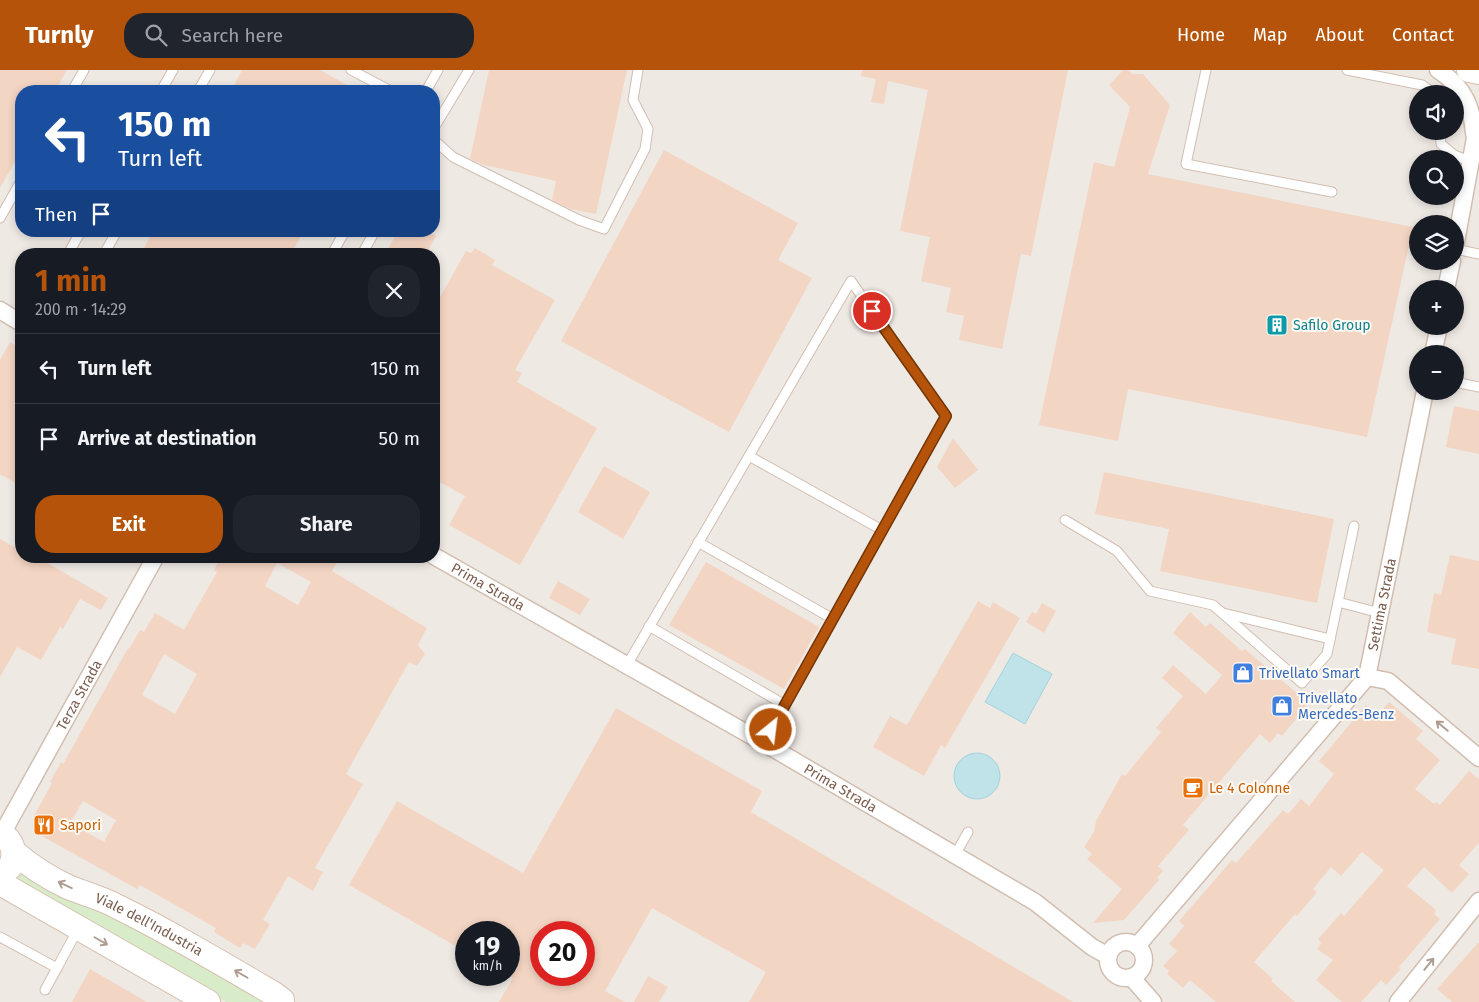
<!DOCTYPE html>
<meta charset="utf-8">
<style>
:root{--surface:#171b24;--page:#20242c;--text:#f1f3f6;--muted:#9ea1a6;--line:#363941;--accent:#b45309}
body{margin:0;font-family:"Fira Sans",sans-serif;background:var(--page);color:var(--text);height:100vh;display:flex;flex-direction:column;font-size:19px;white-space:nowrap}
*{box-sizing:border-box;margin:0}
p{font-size:16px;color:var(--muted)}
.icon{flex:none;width:28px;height:28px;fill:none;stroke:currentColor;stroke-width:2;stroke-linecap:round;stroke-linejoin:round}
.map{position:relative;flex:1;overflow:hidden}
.details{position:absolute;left:15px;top:178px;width:425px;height:315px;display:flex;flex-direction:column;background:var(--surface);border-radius:20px;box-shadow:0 2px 8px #0003}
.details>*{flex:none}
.hud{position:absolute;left:15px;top:15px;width:425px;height:152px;border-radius:20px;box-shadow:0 2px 8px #0003;background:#1a4fa0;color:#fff;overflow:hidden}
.buttons{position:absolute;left:1409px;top:15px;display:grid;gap:10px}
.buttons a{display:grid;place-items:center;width:55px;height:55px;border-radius:50%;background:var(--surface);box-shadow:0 2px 8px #0003;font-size:25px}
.speed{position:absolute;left:455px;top:851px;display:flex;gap:10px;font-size:25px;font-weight:700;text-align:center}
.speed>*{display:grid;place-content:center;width:65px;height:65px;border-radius:50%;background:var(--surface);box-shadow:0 2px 8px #0003;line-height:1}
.speed small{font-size:12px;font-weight:400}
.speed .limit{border:8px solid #d22;background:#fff;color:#111}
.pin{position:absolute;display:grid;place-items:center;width:42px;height:42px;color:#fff;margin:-21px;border:2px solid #fff;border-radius:50%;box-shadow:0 1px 5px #0007}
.me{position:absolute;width:55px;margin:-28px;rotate:29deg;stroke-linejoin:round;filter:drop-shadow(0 0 4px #0008)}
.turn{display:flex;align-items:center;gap:18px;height:105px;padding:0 20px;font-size:22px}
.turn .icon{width:65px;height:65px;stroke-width:2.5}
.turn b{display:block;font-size:35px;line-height:42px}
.then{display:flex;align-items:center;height:48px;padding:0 20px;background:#0003;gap:10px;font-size:19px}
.round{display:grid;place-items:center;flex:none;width:52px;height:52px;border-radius:20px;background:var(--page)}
.summary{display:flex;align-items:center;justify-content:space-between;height:85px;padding:0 20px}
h1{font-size:30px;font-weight:700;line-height:38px;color:var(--accent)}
.cta{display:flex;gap:10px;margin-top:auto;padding:10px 20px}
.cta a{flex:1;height:58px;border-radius:20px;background:var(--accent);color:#fff;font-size:20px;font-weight:700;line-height:58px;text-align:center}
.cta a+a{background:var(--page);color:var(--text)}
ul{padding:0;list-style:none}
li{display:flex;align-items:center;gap:15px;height:70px;padding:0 20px;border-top:1px solid var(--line)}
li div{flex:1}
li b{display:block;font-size:19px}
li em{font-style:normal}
header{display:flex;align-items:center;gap:30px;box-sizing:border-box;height:70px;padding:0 25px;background:var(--accent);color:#fff}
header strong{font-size:24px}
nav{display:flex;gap:28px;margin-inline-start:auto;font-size:18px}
.search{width:350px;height:45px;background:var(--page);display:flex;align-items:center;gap:12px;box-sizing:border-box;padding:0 18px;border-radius:20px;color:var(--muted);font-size:19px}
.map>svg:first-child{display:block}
.industrial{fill:#efe9e4;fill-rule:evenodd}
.green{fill:#d8ecc9}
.water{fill:#bfe3e8;stroke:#a5d3da}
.building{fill:#f3d5c3;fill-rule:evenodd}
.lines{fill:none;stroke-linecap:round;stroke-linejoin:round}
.lane-casing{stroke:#d1beb0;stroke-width:11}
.street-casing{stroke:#d1beb0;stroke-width:19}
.secondary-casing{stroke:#d6c0b0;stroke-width:26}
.lane{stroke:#fff;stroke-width:9}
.street{stroke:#fff;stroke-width:16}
.secondary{stroke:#fff;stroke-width:24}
.oneway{stroke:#af9d94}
.route-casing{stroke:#753606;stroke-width:12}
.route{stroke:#b45309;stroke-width:9}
.labels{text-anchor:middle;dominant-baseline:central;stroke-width:4;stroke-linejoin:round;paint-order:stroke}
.culture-label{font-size:14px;fill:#0d838f;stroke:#fffaf3;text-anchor:start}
.street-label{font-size:14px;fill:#7a5c4d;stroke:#fffaf3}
.shop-label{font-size:14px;fill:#366cbe;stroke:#fffaf3;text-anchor:start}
.food-label{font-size:14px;fill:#c56008;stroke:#fffaf3;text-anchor:start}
</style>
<header>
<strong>Turnly</strong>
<div class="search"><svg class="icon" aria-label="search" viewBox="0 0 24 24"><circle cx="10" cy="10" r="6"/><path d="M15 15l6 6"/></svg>Search here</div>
<nav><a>Home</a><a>Map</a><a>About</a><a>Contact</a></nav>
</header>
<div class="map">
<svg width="1479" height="932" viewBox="0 0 1479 932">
<rect width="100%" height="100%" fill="#fdf6ec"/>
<path class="industrial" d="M0 0H1430L1479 12V932H0ZM21 21H434V161H21ZM1418 24H1455V61H1418ZM1418 89H1455V126H1418ZM1418 154H1455V191H1418ZM21 184H434V486H21ZM1418 219H1455V256H1418ZM1418 284H1455V321H1418ZM466 862H509V905H466ZM541 862H584V905H541Z"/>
<path class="green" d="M20 797 107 842 265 930 262 932H226L10 810Z"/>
<g class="water">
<path d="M1013 583 1052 604 1025 654 985 632Z"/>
<circle cx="977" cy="706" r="23"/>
</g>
<g class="building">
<path d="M0 0H67L55 21H21V81L0 118Z"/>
<path d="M242 0H320L358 21H231Z"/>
<path d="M489 0H627L596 144 571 139 552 130 556 111 484 95 470 89Z"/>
<path d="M862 0H1068L1031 186 1021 184 1002 279 959 270 964 246 946 242 951 218 921 211 930 167 900 161 928 20 888 11 884 34 871 32 876 9 861 6Z"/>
<path d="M1123 0H1127L1133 4H1143L1170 35 1148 104 1413 157 1367 367 1128 319 1118 371 1039 355 1094 92 1114 97 1130 37 1109 15Z"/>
<path d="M664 80 798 153 778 190 812 208 729 362 561 271Z"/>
<path d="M153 161H304L291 184H141Z"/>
<path d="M398 161H428L436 166 426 184H385Z"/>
<path d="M475 178 495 190 492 195 555 230 515 300 522 303 517 312 597 358 520 495 449 455 465 426 434 409V238L466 181 471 183Z"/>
<path d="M10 272 21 279V416L0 404V290Z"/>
<path d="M1454 336 1479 341V384L1446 377Z"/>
<path d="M953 368 978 400 955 418 937 397Z"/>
<path d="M604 396 650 422 623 469 578 442Z"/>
<path d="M1104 402 1334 449 1317 533 1160 501 1169 459 1095 444Z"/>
<path d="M0 469 21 481V486H35L108 528 101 540 80 529 63 559 60 557 41 590 17 577 0 607Z"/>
<path d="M1450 485 1479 491V599L1451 594 1456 569 1427 562 1434 523 1441 525Z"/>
<path d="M222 486H340L332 501 427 558 418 575 425 584 417 596 409 592 346 704 363 714 315 798 323 802 313 821 288 806 263 850 270 854 255 879 243 873 240 878 214 862 216 858 140 815 137 819 40 765 34 746 52 713 50 712 61 692 63 694 128 578 129 579 140 560 144 562 155 543 184 560 217 502 214 500ZM277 493 311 512 298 535 265 516ZM164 584 197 604 175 644 142 625ZM83 731 116 750 104 772 70 753Z"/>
<path d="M706 492 819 557 784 619 669 555Z"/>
<path d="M558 511 590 529 580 545 549 528Z"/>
<path d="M978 531 990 538 993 532 1020 548 945 678 941 675 924 706 873 677 890 646 907 655Z"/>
<path d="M1042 533 1056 541 1044 563 1026 552 1032 542 1036 544Z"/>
<path d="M1190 542 1206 557 1210 553 1242 581 1245 579 1305 630 1302 633 1307 636 1282 666 1278 663 1270 673 1260 664 1183 755 1189 760 1158 796 1163 801 1157 808 1159 810 1124 850 1093 853 1122 819 1087 789 1092 784 1084 777 1094 762 1096 751 1122 704 1125 706 1161 662 1156 658 1183 626 1162 608 1173 595 1206 624 1222 605 1173 563Z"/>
<path d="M1389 632 1423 661 1416 669 1440 690 1415 719 1434 734 1436 732 1440 735 1469 701 1479 709V773L1459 795 1469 804 1452 823 1424 797 1407 816 1436 840 1434 844 1440 849 1399 897 1401 899 1386 915 1381 910 1361 932H1342L1316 910 1333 890 1317 879 1321 873 1318 869 1341 843 1344 846 1384 800 1362 782 1341 806 1331 797 1313 819 1317 822 1297 846 1295 844 1254 892 1273 909 1271 911 1295 932H1216L1190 910 1183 918 1167 904 1169 901 1163 896 1177 881 1169 874 1184 856 1179 851 1232 790 1236 793 1283 740 1288 744 1301 729 1309 736 1334 704 1319 691 1366 635 1378 645Z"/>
<path d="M616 638 762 721 751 742 1073 932H749L766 902 652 838 605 921 625 932H499L513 908 509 906V862H466V882L349 815 397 731 523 803ZM541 862H584V905H541Z"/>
<path d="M1479 872V932H1452L1437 919Z"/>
<path d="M90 899 147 932H72Z"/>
<path d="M648 906 668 917 659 932H634Z"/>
</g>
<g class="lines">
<g class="lane-casing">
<g id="lane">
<path d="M351 0 391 21"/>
<path d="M1206 0 1186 94 1332 122"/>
<path d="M1347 0 1422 15 1435 24"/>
<path d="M72 21 84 0"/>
<path d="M161 21 173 0"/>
<path d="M198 21 210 0"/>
<path d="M426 21 438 0"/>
<path d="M434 58 469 0"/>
<path d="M1440 61 1441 74 1454 85 1472 92"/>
<path d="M434 70 453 87 579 150 604 159 645 79 648 59 633 30 638 0"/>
<path d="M0 148 21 111"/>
<path d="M1455 179 1479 184"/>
<path d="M68 184 81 161"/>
<path d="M104 184 117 161"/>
<path d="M332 184 345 161"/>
<path d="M362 184 375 161"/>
<path d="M1455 312 1479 317"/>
<path d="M749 386 882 460"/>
<path d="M1065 450 1117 481 1150 521 1213 535 1302 613 1327 584 1354 456"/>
<path d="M698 472 833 549"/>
<path d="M1338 532 1380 543"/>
<path d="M1223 543 1330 569"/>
<path d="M649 556 785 635"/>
<path d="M627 595 851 211 946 346 764 673"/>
<path d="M955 785 968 762"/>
<path d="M0 867 57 898 78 859"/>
<path d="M45 920 57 898"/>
</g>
</g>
<g class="street-casing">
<g id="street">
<path d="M1438 0C1452 9 1465 23 1470 40 1473 49 1473 59 1475 68L1455 177"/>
<path d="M1446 219 1452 191"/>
<path d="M0 240 21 253"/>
<path d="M1433 284 1439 256"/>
<path id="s1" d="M434 486 764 673 1035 832 1092 877 1108 886"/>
<path d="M1367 607 1388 611 1479 688"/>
<path id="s2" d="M2 764 156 486"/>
<circle cx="1126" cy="890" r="18"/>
<path id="s3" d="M1137 876 1367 607 1425 321"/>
<path d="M1132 908 1153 932"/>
<path d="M1398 932 1479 831"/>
</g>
</g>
<g class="secondary-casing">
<g id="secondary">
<path d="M1469 0 1479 2"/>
<path d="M0 763C13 770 17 784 10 797"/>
<path id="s4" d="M14 782C31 797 47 807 68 817 85 824 102 828 118 837 171 863 223 894 274 924L282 930"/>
<path d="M0 813 208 932"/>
</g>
</g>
<use href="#lane" class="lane"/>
<use href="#street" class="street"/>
<use href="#secondary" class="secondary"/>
</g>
<defs><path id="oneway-shaft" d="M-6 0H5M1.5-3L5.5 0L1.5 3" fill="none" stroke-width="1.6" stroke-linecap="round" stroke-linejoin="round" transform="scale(1.25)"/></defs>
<g class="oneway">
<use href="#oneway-shaft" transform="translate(1442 656) rotate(-140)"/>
<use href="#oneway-shaft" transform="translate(65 815) rotate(-155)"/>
<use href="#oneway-shaft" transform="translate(101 871) rotate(30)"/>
<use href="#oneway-shaft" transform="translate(1429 894) rotate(-51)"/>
<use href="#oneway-shaft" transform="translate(241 904) rotate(-150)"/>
</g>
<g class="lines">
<g class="route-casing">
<path id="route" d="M771 660 946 346 872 241"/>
</g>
<use href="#route" class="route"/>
</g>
<defs>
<g id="building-square" transform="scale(1.125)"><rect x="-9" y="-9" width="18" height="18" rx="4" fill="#0f9aa8" stroke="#fffaf3"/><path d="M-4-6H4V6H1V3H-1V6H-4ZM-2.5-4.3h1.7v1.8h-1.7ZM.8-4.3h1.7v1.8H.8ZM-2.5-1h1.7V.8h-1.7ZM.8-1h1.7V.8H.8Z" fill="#fff"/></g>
<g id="shop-square" transform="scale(1.125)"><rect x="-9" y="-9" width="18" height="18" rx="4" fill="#3f7fe0" stroke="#fffaf3"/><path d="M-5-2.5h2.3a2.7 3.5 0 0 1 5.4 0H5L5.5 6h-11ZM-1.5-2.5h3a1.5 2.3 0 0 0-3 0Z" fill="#fff"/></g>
<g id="cafe-square" transform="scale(1.125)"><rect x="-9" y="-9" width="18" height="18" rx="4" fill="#e8710a" stroke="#fffaf3"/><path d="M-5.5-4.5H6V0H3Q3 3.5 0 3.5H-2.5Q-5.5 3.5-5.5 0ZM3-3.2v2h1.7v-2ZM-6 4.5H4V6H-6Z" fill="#fff"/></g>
<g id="restaurant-square" transform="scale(1.125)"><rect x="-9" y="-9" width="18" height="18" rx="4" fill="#e8710a" stroke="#fffaf3"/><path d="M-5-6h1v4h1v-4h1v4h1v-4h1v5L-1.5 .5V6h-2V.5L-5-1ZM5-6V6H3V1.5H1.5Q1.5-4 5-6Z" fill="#fff"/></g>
</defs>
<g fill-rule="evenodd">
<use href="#building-square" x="1277" y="255"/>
<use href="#shop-square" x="1243" y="603"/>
<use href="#shop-square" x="1282" y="636"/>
<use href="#cafe-square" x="1193" y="718"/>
<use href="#restaurant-square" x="44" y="755"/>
</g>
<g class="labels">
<g class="culture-label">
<text x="1293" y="255">Safilo Group</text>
</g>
<g class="street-label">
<text stroke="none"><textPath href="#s1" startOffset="62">Prima Strada</textPath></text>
<text stroke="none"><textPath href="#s3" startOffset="428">Settima Strada</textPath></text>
<text stroke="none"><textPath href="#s2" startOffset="159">Terza Strada</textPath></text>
<text stroke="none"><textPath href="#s1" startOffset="468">Prima Strada</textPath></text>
<text stroke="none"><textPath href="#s4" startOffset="154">Viale dell'Industria</textPath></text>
</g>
<g class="shop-label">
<text x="1259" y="603">Trivellato Smart</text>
<text x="1298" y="628">Trivellato<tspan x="1298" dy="16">Mercedes-Benz</tspan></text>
</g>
<g class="food-label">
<text x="1209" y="718">Le 4 Colonne</text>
<text x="60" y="755">Sapori</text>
</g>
</g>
</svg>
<div class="buttons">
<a><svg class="icon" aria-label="sound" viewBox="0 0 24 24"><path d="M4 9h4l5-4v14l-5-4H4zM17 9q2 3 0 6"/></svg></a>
<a><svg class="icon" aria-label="search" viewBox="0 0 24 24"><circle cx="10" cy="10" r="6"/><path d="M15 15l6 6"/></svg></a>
<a><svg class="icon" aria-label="layers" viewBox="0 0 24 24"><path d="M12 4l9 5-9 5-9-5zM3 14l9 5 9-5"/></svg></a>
<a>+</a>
<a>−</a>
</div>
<div class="speed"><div>19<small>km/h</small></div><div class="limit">20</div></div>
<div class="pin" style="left:872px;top:241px;background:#d93025"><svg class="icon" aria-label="arrive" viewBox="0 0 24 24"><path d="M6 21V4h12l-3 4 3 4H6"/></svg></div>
<svg class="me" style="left:771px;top:660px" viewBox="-20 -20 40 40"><circle r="17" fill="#b45309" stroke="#fff" stroke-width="3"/><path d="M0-11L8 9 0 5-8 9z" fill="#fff"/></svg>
<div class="hud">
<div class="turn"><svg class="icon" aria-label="left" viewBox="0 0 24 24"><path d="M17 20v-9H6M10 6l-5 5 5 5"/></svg><div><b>150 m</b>Turn left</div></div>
<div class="then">Then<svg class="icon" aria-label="arrive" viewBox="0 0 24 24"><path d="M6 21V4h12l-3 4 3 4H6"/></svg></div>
</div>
<section class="details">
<div class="summary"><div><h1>1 min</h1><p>200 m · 14:29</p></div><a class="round"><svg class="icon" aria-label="close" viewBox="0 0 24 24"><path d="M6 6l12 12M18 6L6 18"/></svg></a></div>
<ul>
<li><svg class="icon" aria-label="left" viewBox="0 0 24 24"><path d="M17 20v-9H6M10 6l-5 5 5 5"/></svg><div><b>Turn left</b></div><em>150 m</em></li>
<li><svg class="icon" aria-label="arrive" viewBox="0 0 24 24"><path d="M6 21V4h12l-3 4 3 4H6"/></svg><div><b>Arrive at destination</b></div><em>50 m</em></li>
</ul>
<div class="cta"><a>Exit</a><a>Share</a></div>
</section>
</div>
